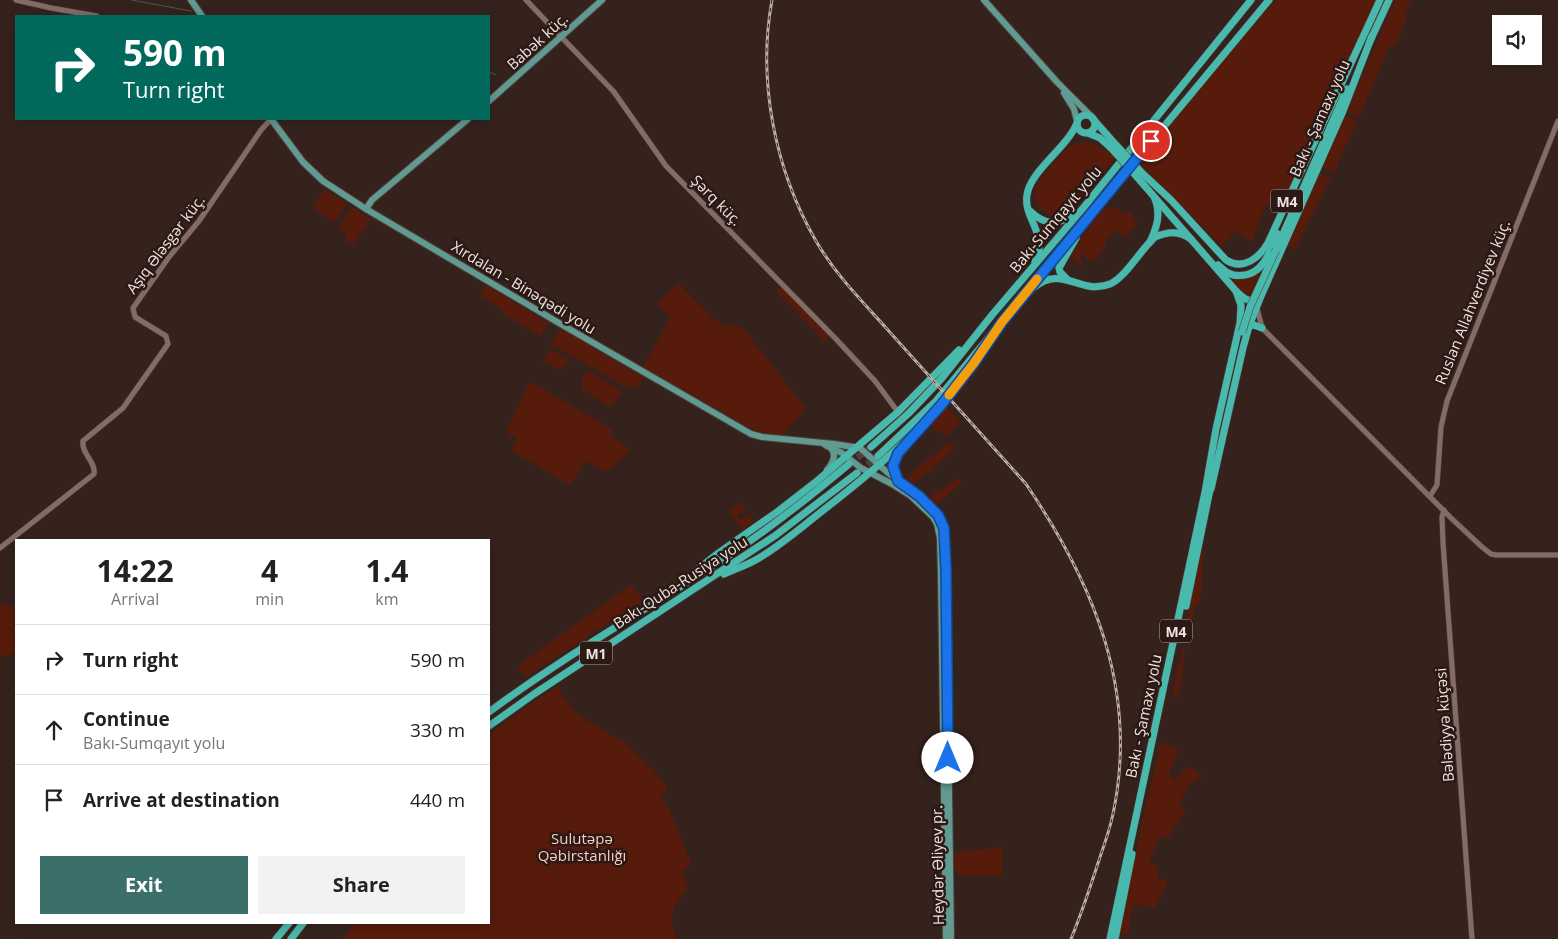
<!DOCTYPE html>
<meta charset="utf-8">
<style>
:root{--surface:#fff;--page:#f2f2f2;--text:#222;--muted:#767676;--line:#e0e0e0;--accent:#3a6f6a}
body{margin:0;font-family:"Open Sans",sans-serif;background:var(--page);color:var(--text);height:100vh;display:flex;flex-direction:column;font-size:19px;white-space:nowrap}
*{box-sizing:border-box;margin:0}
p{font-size:16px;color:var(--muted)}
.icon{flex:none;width:28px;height:28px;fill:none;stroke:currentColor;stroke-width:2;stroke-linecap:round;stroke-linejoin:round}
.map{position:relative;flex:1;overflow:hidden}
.drawer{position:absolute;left:15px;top:539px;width:475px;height:385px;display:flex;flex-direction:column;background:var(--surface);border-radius:0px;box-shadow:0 2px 12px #0003}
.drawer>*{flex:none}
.top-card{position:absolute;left:15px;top:15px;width:475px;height:105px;border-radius:0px;box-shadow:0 2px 12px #0003;background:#00695c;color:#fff;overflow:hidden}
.controls{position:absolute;left:1492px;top:15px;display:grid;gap:10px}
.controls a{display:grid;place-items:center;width:50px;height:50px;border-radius:0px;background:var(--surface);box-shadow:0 2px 12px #0003;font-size:25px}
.pin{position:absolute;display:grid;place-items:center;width:42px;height:42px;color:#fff;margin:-21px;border:2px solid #fff;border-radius:50%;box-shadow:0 1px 5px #0007}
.me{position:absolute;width:55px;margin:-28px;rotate:0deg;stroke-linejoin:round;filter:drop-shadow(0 0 4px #0008)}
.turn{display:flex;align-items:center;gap:18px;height:105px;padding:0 25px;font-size:22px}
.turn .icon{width:65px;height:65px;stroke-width:2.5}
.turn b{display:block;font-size:35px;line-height:42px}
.eta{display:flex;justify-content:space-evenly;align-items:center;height:85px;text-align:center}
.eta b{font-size:30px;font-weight:700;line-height:35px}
.cta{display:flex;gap:10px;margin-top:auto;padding:10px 25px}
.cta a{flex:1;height:58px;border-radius:0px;background:var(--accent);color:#fff;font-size:20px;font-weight:700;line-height:58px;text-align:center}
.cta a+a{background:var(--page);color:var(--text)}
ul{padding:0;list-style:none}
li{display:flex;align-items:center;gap:15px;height:70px;padding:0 25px;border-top:1px solid var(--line)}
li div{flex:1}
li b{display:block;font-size:19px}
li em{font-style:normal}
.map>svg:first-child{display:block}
.green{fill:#571b0b}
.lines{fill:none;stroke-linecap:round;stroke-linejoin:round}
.stream{stroke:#4e5654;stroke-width:1}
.highway-tunnel{stroke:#513f3a;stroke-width:7;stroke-dasharray:7 3.5;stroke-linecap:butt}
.minor-casing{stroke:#4f3f3b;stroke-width:6}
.major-casing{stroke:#4f3f3b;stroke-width:8}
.highway-casing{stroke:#4f3f3b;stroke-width:8}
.minor{stroke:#836c66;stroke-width:5}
.major{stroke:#619a91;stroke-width:6}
.highway{stroke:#4ab9ad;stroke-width:7}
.rail-casing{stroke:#bbada8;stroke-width:3}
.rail{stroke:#2a1914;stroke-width:1;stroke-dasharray:4;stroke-linecap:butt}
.highway-bridge-casing{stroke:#4f3f3b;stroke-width:8;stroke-linecap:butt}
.highway-bridge{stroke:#4ab9ad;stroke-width:7}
.route-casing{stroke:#114b97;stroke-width:12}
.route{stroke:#1a73e8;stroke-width:9}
.slow{stroke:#f59e0b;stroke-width:9}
.labels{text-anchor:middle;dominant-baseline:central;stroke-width:5;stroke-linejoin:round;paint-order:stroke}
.shield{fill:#2a1914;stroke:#b5a6a2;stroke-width:1}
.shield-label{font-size:14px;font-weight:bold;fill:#f0e3df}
.street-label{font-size:15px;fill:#f0e3df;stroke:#2a1914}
.park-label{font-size:15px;fill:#fdccbf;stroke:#2a1914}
</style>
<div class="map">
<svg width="1558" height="939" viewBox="0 0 1558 939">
<rect width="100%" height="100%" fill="#35221d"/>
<g class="green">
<path d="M1276 0H1376L1281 209 1266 204 1252 242 1236 231 1222 246 1140 164 1202 84Z"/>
<path d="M1395 0H1411L1404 16 1407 18 1395 47 1390 45 1359 117 1347 111Z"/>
<path d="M1344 115 1357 121 1334 173 1322 167Z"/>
<path d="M1083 142C1096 143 1105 148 1115 158L1072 210 1061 215 1050 216 1037 205 1034 190 1038 182 1065 150 1073 144Z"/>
<path d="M1320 173 1331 177 1295 250 1287 246Z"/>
<path d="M324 190 347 204 334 222 313 208Z"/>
<path d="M1113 206 1123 214 1130 211 1137 224 1125 238 1116 230 1104 242 1107 246 1092 262 1083 254 1080 257 1083 265 1081 267 1070 257 1077 248 1075 245 1104 208Z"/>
<path d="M352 207 371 219 353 245 344 239 347 234 338 228Z"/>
<path d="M1265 265 1249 297 1242 292 1224 273 1234 277Z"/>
<path d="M678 283 720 324 742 327 805 407 795 422 789 425 784 435 761 433 754 430 643 367 671 317 657 304Z"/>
<path d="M486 285 548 323 540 336 500 312 502 309 480 295Z"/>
<path d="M781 287 829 337 825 342 776 291Z"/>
<path d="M559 330H563L644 378C639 385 636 390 626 387L551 344Z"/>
<path d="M550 349 569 360 567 365 564 364 561 371 543 361Z"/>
<path d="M586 372H589L620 390 621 393 611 407 583 390 581 381Z"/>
<path d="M530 381 613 430 611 437 631 450 607 472 585 461 570 485 512 451 517 438 509 435 508 428Z"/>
<path d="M946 405 961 422 945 436 940 430 937 432 930 424Z"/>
<path d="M949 442 955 449 935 466 930 461 935 468 912 484 907 477Z"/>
<path d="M958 477 962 482 935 506 928 499 936 491 944 489Z"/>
<path d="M741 502 746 509 736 516 740 520 749 514 754 522 743 530 729 512Z"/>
<path d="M1202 547 1204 548 1200 604 1195 605 1187 644 1183 639Z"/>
<path d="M631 585 643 600 526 677 517 668 528 658Z"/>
<path d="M0 605H12L16 620V653L0 658Z"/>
<path d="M1182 649 1185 650 1179 696 1174 697C1173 680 1180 666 1182 649Z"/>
<path d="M557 686 572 709 586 720 624 742 652 768 668 789 661 797 669 809 692 865 682 870 688 887C673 909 667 912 677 939H343L351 926 346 923 489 922V734Z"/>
<path d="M1161 742 1179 750 1172 765 1169 775 1176 780 1189 765 1201 776 1190 783 1179 804 1186 810 1169 837 1160 836 1149 862 1158 867V878L1168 881 1155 908 1133 904 1128 934 1119 932 1140 830Z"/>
<path d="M1003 847 1002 876H961L953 868V853Z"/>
</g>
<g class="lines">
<g class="stream">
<path d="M132 0 191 11"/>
<path d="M489 72 496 75"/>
</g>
<g class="highway-tunnel">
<path d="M849 464 871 447"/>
<path d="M859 471 878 456"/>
</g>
<g class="minor-casing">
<g id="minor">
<path d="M16 0 51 8 97 16"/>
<path d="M526 0 614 92 666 166 835 338 875 381 898 412"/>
<path d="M1257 309 1262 327"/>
<path d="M1260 326 1451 518 1482 547 1491 554 1496 555H1558"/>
<path d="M1430 496 1437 485 1441 427 1447 401 1558 121"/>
<path d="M1444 510 1442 517 1443 543 1472 939"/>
<path d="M0 548 94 474C96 461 81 454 83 441L123 408 168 344 166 336 135 317 133 308 169 257 199 221 261 130 271 119"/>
</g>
</g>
<g class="major-casing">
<g id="major">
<path d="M191 0 202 16"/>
<path d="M984 0 1057 82 1092 117"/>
<path d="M1064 93 1074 109 1077 121"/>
<path d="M489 101 602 0"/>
<path d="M271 119 303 162 323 181 366 209 559 323 751 434 762 437 834 444 860 448 887 472 919 496 940 518 945 537 946 570 951 939"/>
<path d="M366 209 372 200 468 119"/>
<path d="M825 445 842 453 861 468 892 484 911 496 933 517 937 524 940 538 941 577 946 939"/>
<path d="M827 470C833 463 837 455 831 448"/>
<path d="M896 478C887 461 900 452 910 440"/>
</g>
</g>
<g class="highway-casing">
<g id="highway">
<path d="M1370 41 1389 0"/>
<circle cx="1086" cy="124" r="9"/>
<path d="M1093 119 1116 145"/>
<path d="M1088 133 1100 138 1112 149"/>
<path d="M1141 172 1171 200 1226 260C1243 271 1259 258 1268 243L1380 0"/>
<path d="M1137 177 1236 291C1242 297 1249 304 1258 299"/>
<path d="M1030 211C1044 225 1058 226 1074 214"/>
<path d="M1150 242C1157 227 1161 214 1155 199"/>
<path d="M1276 250 1347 89"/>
<path d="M1269 253 1278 234"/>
<path d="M1035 262C1049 233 1023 219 1027 195 1030 171 1067 148 1077 123"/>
<path d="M1218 265 1226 272 1233 275"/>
<path d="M1067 279 1060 272 1059 268 1076 238"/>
<path d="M1033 288C1063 263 1079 296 1110 284 1125 278 1141 249 1155 237 1169 231 1179 231 1191 239"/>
<path d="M1249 326 1254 325 1262 328"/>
<path d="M871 447 909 413 942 378 992 315 1084 207 1251 0"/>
<path d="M878 456 936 401 1269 0"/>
<path d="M1211 489 1243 348 1249 326 1261 296 1343 111 1372 36"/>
<path d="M692 574 717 554 777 512 817 481 898 412 959 350"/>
<path d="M724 574C735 569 748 565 759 558 783 544 804 525 826 508 884 463 941 413 982 352"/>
<path d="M1186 606 1211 485"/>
<path d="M489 712C567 654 653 606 734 552 774 525 812 495 849 464"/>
<path d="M489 726 534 694 776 535 857 473"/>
<path d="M276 939 290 922"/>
<path d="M291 939 304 922"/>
<path d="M1110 939 1205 492 1216 429 1240 323 1241 305 1236 291"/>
<path d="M1115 939 1132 854"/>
</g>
</g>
<use href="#minor" class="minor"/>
<use href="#major" class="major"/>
<use href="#highway" class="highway"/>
<g class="rail-casing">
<path id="rail" d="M772 0C757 81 775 170 816 241 835 274 862 301 887 329 933 381 980 432 1026 484 1094 584 1139 691 1113 814 1110 828 1105 843 1100 857 1091 885 1082 912 1071 939"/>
</g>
<use href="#rail" class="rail"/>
<g class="highway-bridge-casing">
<g id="highway-bridge">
<path d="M1116 145 1141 172"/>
<path d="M1112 149 1137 177"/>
<path d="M1233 275C1251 278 1262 269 1269 253"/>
<path d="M1242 332 1250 307 1276 250"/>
</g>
</g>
<use href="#highway-bridge" class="highway-bridge"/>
</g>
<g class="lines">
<g class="route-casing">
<path id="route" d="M948 758 946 570 944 528 938 515 919 496 898 481 893 466 898 453 942 404 974 363 1002 322 1151 141"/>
</g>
<use href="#route" class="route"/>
<path class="slow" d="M949 395 974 363 1002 322 1037 279"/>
</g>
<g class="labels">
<g class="shield">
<rect x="1271" y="189.5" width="32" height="23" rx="4"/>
<rect x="1160" y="619.5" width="32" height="23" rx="4"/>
<rect x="580" y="641.5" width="32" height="23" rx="4"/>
</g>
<g class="shield-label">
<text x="1287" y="201">M4</text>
<text x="1176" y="631">M4</text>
<text x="596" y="653">M1</text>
</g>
<g class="street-label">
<text transform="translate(537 41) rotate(-42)">Babək küç.</text>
<text transform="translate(1319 118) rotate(-66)">Bakı - Şamaxı yolu</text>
<text transform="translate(717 200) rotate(45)">Şərq küç.</text>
<text transform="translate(1055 219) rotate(-50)">Bakı-Sumqayıt yolu</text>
<text transform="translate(165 244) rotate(-53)">Aşıq Ələsgər küç.</text>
<text transform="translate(524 287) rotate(31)">Xırdalan - Binəqədi yolu</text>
<text transform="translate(1472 302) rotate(-68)">Ruslan Allahverdiyev küç.</text>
<text transform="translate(680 582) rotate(-33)">Bakı-Quba-Rusiya yolu</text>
<text transform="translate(1143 716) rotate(-78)">Bakı - Şamaxı yolu</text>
<text transform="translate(1444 725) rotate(-94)">Bələdiyyə küçəsi</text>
<text transform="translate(937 865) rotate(-91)">Heydər Əliyev pr.</text>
</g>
<g class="park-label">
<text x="582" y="838">Sulutəpə<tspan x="582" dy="17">Qəbirstanlığı</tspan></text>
</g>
</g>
</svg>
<div class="controls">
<a><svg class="icon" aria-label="sound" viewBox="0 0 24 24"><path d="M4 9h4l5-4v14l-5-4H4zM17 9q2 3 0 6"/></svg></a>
</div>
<div class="pin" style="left:1151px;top:141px;background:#d93025"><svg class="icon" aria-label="arrive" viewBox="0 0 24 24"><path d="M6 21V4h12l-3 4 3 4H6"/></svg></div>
<svg class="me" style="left:948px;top:758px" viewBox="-20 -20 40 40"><circle r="19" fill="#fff"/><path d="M0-13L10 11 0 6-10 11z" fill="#1a73e8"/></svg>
<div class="top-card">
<div class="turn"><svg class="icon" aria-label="right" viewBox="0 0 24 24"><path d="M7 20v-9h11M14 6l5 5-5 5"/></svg><div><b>590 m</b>Turn right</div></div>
</div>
<section class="drawer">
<div class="eta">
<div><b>14:22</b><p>Arrival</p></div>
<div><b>4</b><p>min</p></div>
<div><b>1.4</b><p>km</p></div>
</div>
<ul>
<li><svg class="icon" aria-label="right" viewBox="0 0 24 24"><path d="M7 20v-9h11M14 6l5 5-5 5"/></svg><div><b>Turn right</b></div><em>590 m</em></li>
<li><svg class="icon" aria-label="ahead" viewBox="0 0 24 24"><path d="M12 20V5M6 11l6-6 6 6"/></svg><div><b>Continue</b><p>Bakı-Sumqayıt yolu</p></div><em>330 m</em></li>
<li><svg class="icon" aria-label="arrive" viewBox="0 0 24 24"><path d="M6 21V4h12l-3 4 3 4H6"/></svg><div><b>Arrive at destination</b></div><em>440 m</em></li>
</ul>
<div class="cta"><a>Exit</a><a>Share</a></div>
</section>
</div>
